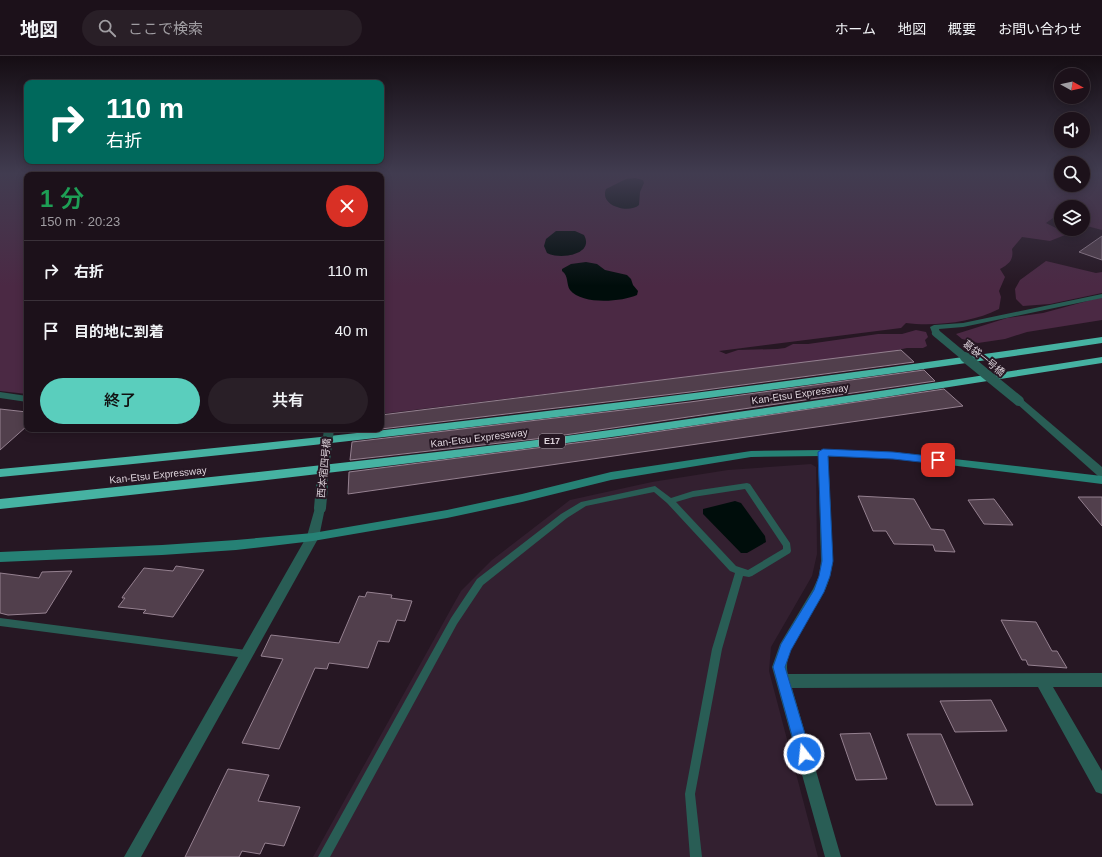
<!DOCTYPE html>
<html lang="ja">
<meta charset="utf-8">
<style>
:root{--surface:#1c111a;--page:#291f27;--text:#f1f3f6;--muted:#a09da2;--line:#3a3139;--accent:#5acebd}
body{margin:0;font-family:Helvetica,"Noto Sans JP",sans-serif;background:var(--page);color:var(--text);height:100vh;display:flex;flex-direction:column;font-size:15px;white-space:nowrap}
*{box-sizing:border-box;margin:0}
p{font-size:13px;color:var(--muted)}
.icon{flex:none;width:22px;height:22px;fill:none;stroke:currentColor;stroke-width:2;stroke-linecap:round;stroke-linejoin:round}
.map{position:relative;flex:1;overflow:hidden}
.panel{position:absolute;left:24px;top:116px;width:360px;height:260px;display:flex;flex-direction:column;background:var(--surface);border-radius:8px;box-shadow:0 2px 10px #0003,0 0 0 1px var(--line)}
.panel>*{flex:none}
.banner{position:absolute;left:24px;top:24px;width:360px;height:84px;border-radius:8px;box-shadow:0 2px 10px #0003,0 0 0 1px var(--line);background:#00695c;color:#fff;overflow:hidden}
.needle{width:26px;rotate:98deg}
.controls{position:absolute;left:1054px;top:12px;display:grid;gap:8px}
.controls a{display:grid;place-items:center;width:36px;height:36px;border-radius:50%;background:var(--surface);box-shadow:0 2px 10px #0003,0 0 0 1px var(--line);font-size:20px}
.pin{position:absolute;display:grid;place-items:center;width:34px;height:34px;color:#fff;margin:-17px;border-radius:8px;box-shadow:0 2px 6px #0006}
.me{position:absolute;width:44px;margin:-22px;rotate:344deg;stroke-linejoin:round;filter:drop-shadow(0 0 3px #0008)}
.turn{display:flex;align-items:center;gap:14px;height:84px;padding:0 16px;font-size:18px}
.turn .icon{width:52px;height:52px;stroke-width:2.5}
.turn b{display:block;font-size:28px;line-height:34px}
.round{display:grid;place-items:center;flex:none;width:42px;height:42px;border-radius:21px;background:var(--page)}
.head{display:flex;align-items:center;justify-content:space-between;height:68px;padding:0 16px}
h1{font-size:24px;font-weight:600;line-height:30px;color:#1e9e55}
.cta{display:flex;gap:8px;margin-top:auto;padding:8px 16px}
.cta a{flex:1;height:46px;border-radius:24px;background:var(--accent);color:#111;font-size:16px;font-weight:600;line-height:46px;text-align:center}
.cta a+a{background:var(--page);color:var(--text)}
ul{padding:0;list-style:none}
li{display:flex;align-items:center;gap:12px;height:60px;padding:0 16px;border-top:1px solid var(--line)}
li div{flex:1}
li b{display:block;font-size:15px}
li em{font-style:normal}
header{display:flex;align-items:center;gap:24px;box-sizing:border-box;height:56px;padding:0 20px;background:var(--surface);border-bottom:1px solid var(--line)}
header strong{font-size:19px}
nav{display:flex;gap:22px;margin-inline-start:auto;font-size:14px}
.search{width:280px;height:36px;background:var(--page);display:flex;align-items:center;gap:10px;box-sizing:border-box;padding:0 14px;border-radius:22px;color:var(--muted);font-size:15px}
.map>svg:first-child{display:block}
.built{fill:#332030}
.green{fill:#4b2944}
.water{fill:#000d0b}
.building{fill:#513f4c;stroke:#958190}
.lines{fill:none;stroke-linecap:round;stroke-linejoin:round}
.lane{fill:#295d55;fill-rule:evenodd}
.street{fill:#295d55;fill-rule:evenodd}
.secondary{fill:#268175;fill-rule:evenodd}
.highway{fill:#46b2a2;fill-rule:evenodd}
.street-bridge-far2{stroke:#295d55;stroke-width:8}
.street-bridge-far1{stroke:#295d55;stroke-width:10}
.street-bridge{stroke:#295d55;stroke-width:12}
.route{fill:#1a73e8;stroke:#114b97}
.labels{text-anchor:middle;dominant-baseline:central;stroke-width:4;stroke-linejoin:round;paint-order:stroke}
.shield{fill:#261723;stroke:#a69ba4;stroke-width:1}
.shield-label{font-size:9px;font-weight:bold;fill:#ddd3db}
.street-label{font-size:10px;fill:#ddd3db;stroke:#261723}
</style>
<header>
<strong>地図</strong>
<div class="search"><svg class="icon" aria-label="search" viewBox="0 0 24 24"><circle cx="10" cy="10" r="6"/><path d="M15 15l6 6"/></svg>ここで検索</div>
<nav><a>ホーム</a><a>地図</a><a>概要</a><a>お問い合わせ</a></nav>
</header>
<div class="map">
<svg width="1102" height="801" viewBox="0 0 1102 801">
<rect width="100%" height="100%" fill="#261723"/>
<path class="built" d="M811 408 816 411 817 498 812 520 771 591 769 615 818 801H313L461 535 492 504 570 444 652 426 728 414Z"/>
<g class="green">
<path d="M0 118H1061V129H1083V118H1102V174L1083 169V151H1061V164L1053 162 1046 167 1056 172 1065 179 1050 185 1022 181 1012 193C1014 204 1009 208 1000 213L1005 221 999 235 1001 241 999 253C974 266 934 271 906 267L901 272 719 295 726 298 738 294 777 293 785 292 793 288H808L878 278H902L916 274 926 276 928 281 925 284 927 290 923 292H907L888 296 381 358V119H27V338L0 335Z"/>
<path d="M1046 205 1096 217 1102 216V237L1050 248 1023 250 1016 243 1015 233 1020 224Z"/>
<path d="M1102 241V264L1027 276 1005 283 978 287 962 283 956 278 1007 262 1043 257Z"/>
</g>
<g class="water">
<path d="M635 122 643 124 644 127 640 136 639 149C629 158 599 150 606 133L626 123Z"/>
<path d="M556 175H575L584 179C595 199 559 204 547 197L544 190 546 183Z"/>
<path d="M586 206 597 208 605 214 627 219 631 223 633 229 638 235 637 239C621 246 582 249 570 234 566 228 569 220 562 215V213L571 208Z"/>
<path d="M735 445 741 447 765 480 766 486 747 497H741L703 458V453Z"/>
</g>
<g class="building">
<path d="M1102 180V204L1079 196Z"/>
<path d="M901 294 914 306 690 336 381 373V359Z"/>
<path d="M924 314 935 325 544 382 350 404 352 386 690 346Z"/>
<path d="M944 333 963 350 348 438 349 416 614 382Z"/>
<path d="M0 353 27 356V370L0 394Z"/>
<path d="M858 440 914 443 931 473 944 474 955 496 935 495 933 489 894 488 886 475H873Z"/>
<path d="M1078 441H1102V470Z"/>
<path d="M994 443 1013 469 984 468 968 444Z"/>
<path d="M176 510 204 514 173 561 143 557 146 554 118 551 125 542H122L123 540 144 512 173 515Z"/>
<path d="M72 515 46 557 8 559 0 557V517L39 522 42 516Z"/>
<path d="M367 536 392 539 391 542 412 545 405 565 397 564 389 586 378 585 368 612 329 607 327 613 315 612 279 693 242 687 283 603 261 600 271 579 339 587 359 540 365 541Z"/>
<path d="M1001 564 1036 566 1052 595H1057L1067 612 1028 609 1026 604H1022Z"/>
<path d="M991 644 1007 675 955 676 940 645Z"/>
<path d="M870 677 887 723 856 724 840 678Z"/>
<path d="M907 678H941L973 749H936Z"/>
<path d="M228 713 269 719 258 745 300 751 284 790 265 787 260 798 242 795 239 801H185Z"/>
</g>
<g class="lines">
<g class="lane">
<path d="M747 427 750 428 790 487 791 495 790 497 752 520 749 521 743 520 722 593 695 738 702 801H690L685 738 712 593 735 517 730 515 667 447 654 436 586 450 567 462 483 529 457 568 330 801H318L451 562 477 523 561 458 581 446 655 430 671 442 693 435ZM745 433 783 490V493L748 514 736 510 676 446 693 441Z"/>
<path d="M0 562 246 594 249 595 251 598 249 601 246 602 0 570Z"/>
</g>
<g class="street">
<path d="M1102 238V242L963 271 939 273 940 277 936 279H933L930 271 934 269 963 267Z"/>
<path d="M0 336 27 340V346L0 342Z"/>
<path d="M1019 342 1022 343 1102 411V421L1098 420 1016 347 1014 345Z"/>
<path d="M823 394 828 397 833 505C831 517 829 527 823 538 813 558 781 596 788 618L1102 617V631H1053L1102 715V738L1096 736 1038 631 792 632 841 801H825L772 611 780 588 813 533 819 520 821 505 818 397Z"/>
<path d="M320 448 324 449 325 452 319 481 141 801H124L307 480 315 452 316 449Z"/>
</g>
<path class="secondary" d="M823 394 893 396 1102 420V428L893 402 823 400 751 401 611 424 522 446 447 462 313 485 236 494 162 499 0 506V496L162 489 236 484 313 477 447 454 522 438 611 416 751 395Z"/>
<g class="highway">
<path d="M1102 281V287C736 342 369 386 0 421V413C369 379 736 335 1102 281Z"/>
<path d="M1102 301V307C916 336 730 366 544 390 363 415 181 433 0 453V443C181 424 363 406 544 383 730 358 916 330 1102 301Z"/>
</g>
<path class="street-bridge-far2" d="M936 277 966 302"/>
<g class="street-bridge-far1">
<path d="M965 301 1019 345"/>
<path d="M322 431 329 373"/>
</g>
<path class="street-bridge" d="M320 452 322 430"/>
</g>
<linearGradient id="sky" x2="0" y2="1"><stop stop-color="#150d13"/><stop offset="0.51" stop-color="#413c50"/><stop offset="1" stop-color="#413c50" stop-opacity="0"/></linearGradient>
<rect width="1102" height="230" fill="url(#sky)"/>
<path class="route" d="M823 393 893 396 938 401 943 404 938 408 893 403 828 400 833 505 830 520 824 536 791 594 785 611 811 698 809 703 804 705 799 703 797 698 773 611 781 588 814 534 819 520 822 505 818 396Z"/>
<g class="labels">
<rect class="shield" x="539" y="378" width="26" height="14" rx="3"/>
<g class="shield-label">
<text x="552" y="385">E17</text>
</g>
<g class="street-label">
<text transform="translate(984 302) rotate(39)">葛袋一号橋</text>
<text transform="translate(800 338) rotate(-8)">Kan-Etsu Expressway</text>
<text transform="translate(479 382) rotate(-7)">Kan-Etsu Expressway</text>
<text transform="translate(324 412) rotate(-84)">西本宿四号橋</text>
<text transform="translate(158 419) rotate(-6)">Kan-Etsu Expressway</text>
</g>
</g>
</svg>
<div class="controls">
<a><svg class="needle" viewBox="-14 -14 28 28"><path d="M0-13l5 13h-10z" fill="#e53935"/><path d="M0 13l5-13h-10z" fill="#a09da2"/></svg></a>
<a><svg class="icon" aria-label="sound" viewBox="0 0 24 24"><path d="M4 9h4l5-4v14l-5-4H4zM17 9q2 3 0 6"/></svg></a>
<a><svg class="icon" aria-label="search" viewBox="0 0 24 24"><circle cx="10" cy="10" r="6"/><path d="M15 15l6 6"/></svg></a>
<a><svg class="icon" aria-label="layers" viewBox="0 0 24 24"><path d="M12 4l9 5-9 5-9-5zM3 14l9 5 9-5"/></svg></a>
</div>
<div class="pin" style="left:938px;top:404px;background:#d93025"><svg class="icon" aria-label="arrive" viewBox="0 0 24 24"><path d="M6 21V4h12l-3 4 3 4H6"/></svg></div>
<svg class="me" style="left:804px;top:698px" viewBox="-20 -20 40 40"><circle r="17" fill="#1a73e8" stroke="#fff" stroke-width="3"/><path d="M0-11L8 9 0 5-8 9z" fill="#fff"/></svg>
<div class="banner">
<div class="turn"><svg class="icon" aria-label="right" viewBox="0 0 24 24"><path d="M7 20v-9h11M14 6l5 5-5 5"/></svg><div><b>110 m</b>右折</div></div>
</div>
<section class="panel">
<div class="head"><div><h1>1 分</h1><p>150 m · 20:23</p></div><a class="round" style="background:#d93025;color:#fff"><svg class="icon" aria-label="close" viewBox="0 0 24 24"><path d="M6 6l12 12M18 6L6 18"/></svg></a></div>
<ul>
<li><svg class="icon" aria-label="right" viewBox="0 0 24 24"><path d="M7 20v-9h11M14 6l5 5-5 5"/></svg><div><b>右折</b></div><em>110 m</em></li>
<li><svg class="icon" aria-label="arrive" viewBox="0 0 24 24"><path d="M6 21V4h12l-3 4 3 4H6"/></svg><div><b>目的地に到着</b></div><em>40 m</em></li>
</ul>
<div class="cta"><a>終了</a><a>共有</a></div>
</section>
</div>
